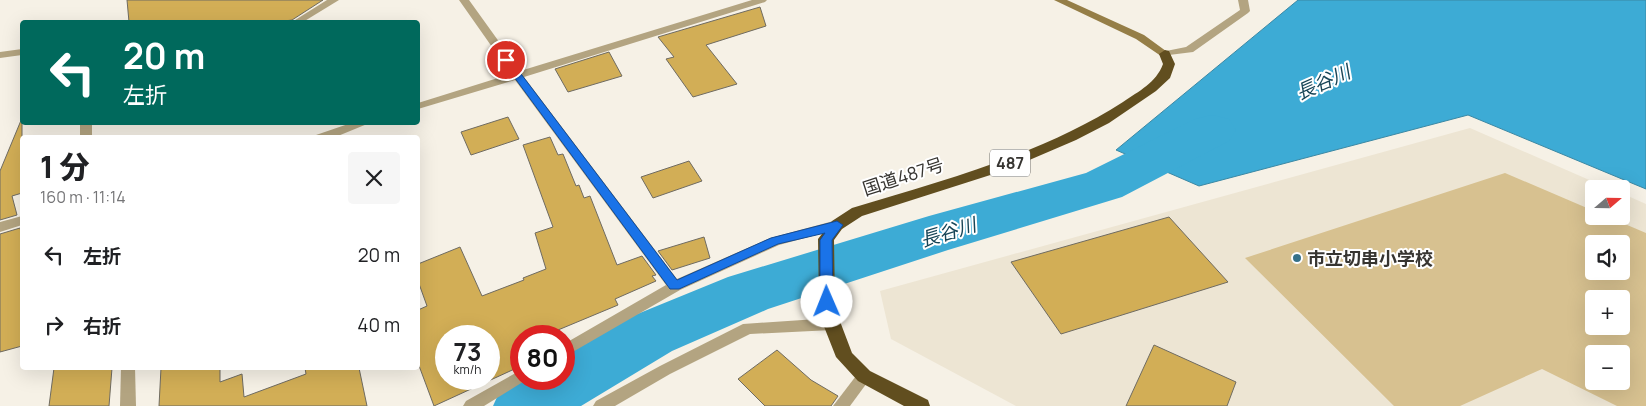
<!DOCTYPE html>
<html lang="ja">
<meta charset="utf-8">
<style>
:root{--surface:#fff;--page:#f6f6f6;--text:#202124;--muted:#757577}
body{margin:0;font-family:Manrope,"Noto Sans JP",sans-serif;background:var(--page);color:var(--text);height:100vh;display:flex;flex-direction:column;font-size:19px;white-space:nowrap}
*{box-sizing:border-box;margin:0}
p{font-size:16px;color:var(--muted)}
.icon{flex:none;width:28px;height:28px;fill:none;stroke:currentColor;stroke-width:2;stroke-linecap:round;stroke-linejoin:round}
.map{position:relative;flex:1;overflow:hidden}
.sheet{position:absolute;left:20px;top:135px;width:400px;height:235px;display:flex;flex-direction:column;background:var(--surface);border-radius:5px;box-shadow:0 5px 20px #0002}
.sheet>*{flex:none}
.top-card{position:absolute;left:20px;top:20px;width:400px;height:105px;border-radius:5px;box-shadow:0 5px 20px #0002;background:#00695c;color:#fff;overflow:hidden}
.needle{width:32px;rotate:70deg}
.buttons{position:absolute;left:1585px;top:180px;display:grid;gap:10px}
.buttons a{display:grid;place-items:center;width:45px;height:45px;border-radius:5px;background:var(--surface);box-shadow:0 5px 20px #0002;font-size:25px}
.speed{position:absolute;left:435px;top:325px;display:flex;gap:10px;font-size:25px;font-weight:700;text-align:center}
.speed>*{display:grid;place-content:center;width:65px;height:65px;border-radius:50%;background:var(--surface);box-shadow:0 5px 20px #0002;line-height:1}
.speed small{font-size:12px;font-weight:400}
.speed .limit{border:8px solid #d22;background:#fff;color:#111}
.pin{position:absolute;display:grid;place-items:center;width:42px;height:42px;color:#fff;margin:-21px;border:2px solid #fff;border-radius:50%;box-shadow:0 1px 5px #0007}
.me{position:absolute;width:55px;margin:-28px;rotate:359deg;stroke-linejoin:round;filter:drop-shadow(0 0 4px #0008)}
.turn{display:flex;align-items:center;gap:18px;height:105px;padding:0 20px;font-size:22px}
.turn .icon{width:65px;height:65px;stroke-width:2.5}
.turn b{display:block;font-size:35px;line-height:42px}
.round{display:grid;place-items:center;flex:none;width:52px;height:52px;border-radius:5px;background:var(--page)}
.head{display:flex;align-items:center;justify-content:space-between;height:85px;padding:0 20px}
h1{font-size:30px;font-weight:800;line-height:38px}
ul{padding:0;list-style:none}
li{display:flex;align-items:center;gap:15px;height:70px;padding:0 20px}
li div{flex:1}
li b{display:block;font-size:19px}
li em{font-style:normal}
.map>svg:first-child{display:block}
.built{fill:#ede5d3;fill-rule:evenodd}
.green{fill:#d7c190;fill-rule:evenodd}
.water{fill:#3dabd5;stroke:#3b88a4}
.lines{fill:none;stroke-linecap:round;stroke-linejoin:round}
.river{fill:#3dabd5;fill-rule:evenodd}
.building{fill:#d2ae56;stroke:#6f6b61;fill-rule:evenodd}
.lane{fill:#b3a481;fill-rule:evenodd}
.street{fill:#b3a481;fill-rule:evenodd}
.secondary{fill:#957e47;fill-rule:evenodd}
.highway{fill:#614e1f;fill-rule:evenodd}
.route{fill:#1a73e8;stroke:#114b97}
.poi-dot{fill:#367189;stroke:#fff;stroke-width:2}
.labels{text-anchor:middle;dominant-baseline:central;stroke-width:4;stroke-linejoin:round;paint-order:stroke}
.shield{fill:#fff;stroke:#73726f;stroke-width:1}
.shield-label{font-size:16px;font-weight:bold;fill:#373531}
.street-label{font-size:18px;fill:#373531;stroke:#fff}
.poi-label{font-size:18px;font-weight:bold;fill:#373531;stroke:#fff;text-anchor:start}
.water-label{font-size:19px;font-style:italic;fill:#174557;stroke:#fff}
</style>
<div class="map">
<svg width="1646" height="406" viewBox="0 0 1646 406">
<rect width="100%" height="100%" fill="#f6f1e6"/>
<path class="built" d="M1470 128 1610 189H1594V216H1621V193L1646 204V406H1016L891 339 880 291ZM1594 244H1621V271H1594ZM1594 299H1621V326H1594ZM1594 354H1621V381H1594Z"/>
<path class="green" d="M1505 173 1594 211V216H1606L1646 233V406H1617L1542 369 1460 406H1394L1245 258ZM1594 244H1621V271H1594ZM1594 299H1621V326H1594ZM1594 354H1621V381H1594Z"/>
<path class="water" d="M1298 0H1646V189L1468 115 1199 186 1116 150Z"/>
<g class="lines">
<path class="river" d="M1212 115 1229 119 1236 130 1229 141 1122 197 948 250 768 309 672 351 581 406H493L502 386 521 376V379H564V353L630 317 728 277 929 216 1086 173 1195 119Z"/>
</g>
<g class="building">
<path d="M127 0H323L292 20 277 22H129Z"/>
<path d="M760 7 766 26 706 45 737 84 693 97 666 59 674 57 658 37Z"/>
<path d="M609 52 622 76 568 92 555 69Z"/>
<path d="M508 117 519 139 471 155 461 132Z"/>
<path d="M22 118V193L12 196 17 215 0 220V171Z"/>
<path d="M550 137 558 155 563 154 576 186 579 185 584 198 590 196 617 265 642 256 656 275 652 276 656 281 615 299 618 305 558 330 561 336H521V366L434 406 418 363V310L427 306 418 281V264L460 247 482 296 524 280 523 278 546 269 535 233 553 227 523 145ZM446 336H489V379H446Z"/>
<path d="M689 161 702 181 653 198 641 177Z"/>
<path d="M1169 217 1228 282 1061 334 1011 262Z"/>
<path d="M20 228 22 237V346L0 352V234Z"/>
<path d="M704 237 710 258 672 270 658 251Z"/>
<path d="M1154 345 1236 382 1227 406H1126Z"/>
<path d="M777 350 811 380 838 396 831 406H765L738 379Z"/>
<path d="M54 368H112L109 406H49Z"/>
<path d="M161 368H220V382L242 374 244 397 306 374 305 368H359L367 406H159Z"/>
</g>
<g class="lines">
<path class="lane" d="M1238 0H1248L1250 11 1248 13 1193 52 1161 56 1160 54 1161 52 1186 47 1240 10Z"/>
<g class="street">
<path d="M327 0H339L303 22H292Z"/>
<path d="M459 0H469L520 71 752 0H767L765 2 524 77 677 279 770 238 837 220 842 222 843 225 842 228 779 245 680 290 564 357V344L666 285 515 80 418 109V103L511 74Z"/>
<path d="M22 49V55L0 58V52Z"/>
<rect x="80" y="122" width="12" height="16"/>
<path d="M354 122H372L333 138H315L316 135Z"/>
<path d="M22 216V225L0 232V222Z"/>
<path d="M832 318 837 320 839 324 837 328 832 330 750 334 670 374 615 406H593L596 401 660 366 743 324Z"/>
<path d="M121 368H135L136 406H120Z"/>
<path d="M521 370V379H527L526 380 484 406H463L466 401Z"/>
<path d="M864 370 869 372 872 376 850 406H833L859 372Z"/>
</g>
<path class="secondary" d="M1054 0H1067L1144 35 1170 54 1165 57 1161 56 1136 39Z"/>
<path class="highway" d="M1165 50 1169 51 1175 64 1170 78 1156 91 1109 123 1076 140 1006 170 862 216 842 229 834 240 835 302 841 324 852 353 870 371 928 400 930 406H904L858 381 836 357 823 324 819 302 818 239 832 221 852 208C945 180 1040 155 1123 102 1139 91 1156 83 1163 64L1159 54Z"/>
</g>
<path class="route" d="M506 57 509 58 677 280 771 238 837 221 843 225 832 240 833 302 831 305H822L820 302V240L825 233 778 244 679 289H670L503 62 501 60Z"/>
<circle class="poi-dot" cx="1297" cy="258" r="5"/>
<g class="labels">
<rect class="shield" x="990" y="149.5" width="40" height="27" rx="4"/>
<g class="shield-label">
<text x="1010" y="163">487</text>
</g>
<g class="street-label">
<text transform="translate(903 176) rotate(-18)">国道487号</text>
</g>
<g class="poi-label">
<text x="1307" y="258">市立切串小学校</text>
</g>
<g class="water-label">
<text transform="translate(1323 82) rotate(-24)">長谷川</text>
<text transform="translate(948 232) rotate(-17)">長谷川</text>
</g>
</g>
</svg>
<div class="buttons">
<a><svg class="needle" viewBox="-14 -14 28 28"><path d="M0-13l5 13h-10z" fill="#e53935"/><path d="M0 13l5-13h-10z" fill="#757577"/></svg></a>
<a><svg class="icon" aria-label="sound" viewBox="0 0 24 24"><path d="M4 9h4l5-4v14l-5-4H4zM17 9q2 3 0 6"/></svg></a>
<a>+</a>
<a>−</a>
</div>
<div class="speed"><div>73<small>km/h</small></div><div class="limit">80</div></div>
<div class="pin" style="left:506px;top:60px;background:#d93025"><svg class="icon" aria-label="arrive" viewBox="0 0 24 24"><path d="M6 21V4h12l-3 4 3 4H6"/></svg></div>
<svg class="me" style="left:827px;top:302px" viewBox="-20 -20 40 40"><circle r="19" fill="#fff"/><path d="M0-13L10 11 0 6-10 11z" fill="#1a73e8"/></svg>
<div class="top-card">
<div class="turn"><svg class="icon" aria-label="left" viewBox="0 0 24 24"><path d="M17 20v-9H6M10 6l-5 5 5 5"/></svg><div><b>20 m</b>左折</div></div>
</div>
<section class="sheet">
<div class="head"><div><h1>1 分</h1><p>160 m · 11:14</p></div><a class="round"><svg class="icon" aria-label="close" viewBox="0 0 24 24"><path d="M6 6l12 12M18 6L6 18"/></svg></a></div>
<ul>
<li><svg class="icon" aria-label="left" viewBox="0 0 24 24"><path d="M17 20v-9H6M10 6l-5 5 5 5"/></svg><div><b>左折</b></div><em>20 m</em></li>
<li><svg class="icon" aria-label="right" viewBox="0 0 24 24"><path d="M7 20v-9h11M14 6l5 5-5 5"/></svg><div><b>右折</b></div><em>40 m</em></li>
</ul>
</section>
</div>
